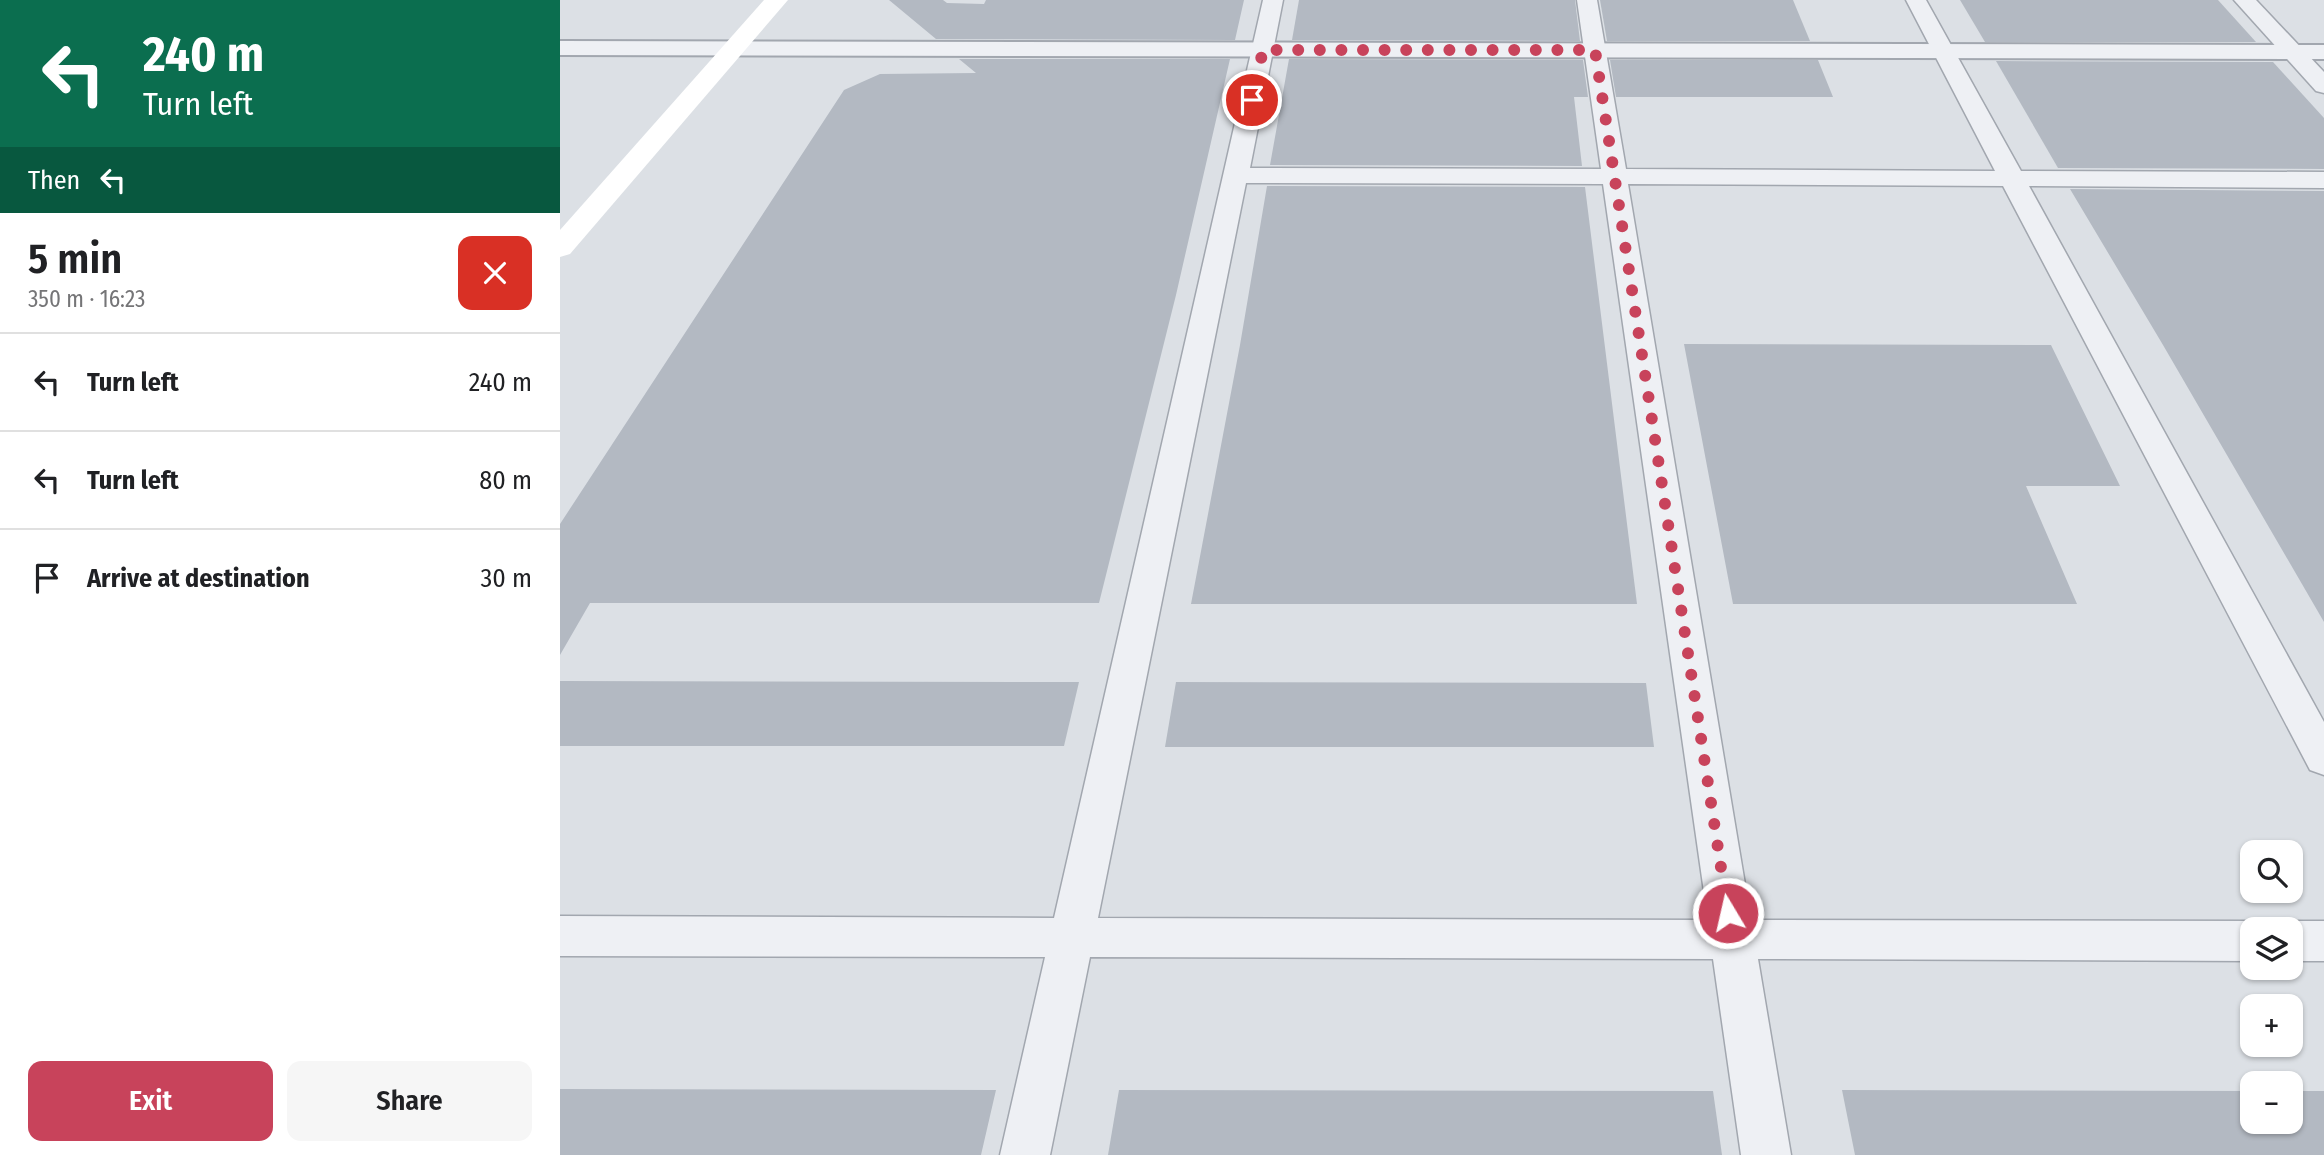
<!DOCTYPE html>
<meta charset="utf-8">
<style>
:root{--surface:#fff;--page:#f6f6f6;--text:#202124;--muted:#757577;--line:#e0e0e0;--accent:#c8435b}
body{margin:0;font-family:"Fira Sans Condensed",sans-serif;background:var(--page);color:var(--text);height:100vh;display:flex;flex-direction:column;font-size:26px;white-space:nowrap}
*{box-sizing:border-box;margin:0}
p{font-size:23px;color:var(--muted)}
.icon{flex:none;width:38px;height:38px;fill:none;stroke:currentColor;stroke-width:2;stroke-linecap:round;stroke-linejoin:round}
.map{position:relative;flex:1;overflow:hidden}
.panel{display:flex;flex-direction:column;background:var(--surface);width:560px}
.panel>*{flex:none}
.banner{background:#0b6e4f;color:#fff;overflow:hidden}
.controls{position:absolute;left:1680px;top:840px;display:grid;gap:14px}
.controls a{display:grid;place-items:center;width:63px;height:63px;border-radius:14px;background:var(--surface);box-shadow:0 2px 5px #0004;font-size:35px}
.pin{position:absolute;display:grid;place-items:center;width:60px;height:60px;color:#fff;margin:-30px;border:4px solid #fff;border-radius:50%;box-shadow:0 2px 7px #0007}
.me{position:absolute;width:77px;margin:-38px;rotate:351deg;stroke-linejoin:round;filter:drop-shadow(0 0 5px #0008)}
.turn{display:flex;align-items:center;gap:24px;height:147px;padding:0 28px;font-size:32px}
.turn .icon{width:91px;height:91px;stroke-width:2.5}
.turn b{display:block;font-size:49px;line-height:60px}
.then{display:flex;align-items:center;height:66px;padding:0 28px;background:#0003;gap:14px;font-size:26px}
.round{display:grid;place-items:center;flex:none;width:74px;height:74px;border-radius:14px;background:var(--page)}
.summary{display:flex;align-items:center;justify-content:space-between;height:119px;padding:0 28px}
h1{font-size:42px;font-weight:600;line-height:52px}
.cta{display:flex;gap:14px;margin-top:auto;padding:14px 28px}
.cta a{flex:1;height:80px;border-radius:14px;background:var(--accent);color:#fff;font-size:28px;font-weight:600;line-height:80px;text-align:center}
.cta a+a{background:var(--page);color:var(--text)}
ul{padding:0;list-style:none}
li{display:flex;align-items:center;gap:21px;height:98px;padding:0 28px;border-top:2px solid var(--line)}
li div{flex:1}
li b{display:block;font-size:26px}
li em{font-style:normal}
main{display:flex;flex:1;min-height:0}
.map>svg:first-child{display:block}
.building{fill:#b3b9c2}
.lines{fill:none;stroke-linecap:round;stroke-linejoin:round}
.minor-casing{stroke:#a2a7af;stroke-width:3}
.tertiary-casing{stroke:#a2a7af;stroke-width:4}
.minor{fill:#eef0f4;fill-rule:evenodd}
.tertiary{fill:#eef0f4;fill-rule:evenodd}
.secondary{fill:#fff;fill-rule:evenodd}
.route{stroke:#c8435b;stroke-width:12;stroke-dasharray:0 21.6}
</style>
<main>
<section class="panel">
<div class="banner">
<div class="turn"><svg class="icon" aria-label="left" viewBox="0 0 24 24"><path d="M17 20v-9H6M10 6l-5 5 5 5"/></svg><div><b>240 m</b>Turn left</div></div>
<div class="then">Then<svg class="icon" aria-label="left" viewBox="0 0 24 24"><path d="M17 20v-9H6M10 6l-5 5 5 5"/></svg></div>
</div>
<div class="summary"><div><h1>5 min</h1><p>350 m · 16:23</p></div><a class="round" style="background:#d93025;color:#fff"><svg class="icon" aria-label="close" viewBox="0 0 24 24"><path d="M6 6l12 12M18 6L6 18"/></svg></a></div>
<ul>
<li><svg class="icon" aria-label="left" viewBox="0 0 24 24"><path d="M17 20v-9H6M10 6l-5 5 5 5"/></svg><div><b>Turn left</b></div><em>240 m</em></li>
<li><svg class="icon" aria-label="left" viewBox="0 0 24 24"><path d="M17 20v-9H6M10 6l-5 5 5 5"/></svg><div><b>Turn left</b></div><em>80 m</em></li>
<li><svg class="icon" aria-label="arrive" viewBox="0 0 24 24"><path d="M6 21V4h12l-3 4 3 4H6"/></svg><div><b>Arrive at destination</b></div><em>30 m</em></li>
</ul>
<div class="cta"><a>Exit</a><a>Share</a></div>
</section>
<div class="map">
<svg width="1764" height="1155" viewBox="0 0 1764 1155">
<rect width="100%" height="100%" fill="#dce0e5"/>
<g class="building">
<path d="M329 0H383L387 3 424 4 426 0H684L675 40 376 39Z"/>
<path d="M739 0H1015L1020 41 732 40Z"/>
<path d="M1040 0H1233L1250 41H1047Z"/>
<path d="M1400 0H1658L1696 42H1425Z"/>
<path d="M399 59H670L616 295 539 603H30L0 655V524L284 90 320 74 416 73Z"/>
<path d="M729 59 1023 60 1028 97H1014L1022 166 710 165Z"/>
<path d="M1050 60H1258L1273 97H1056Z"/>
<path d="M1436 61 1713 62 1764 118V169L1498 168Z"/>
<path d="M707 186 1025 187 1077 604H631L680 345Z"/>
<path d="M1510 189 1764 191V622L1603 345Z"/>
<path d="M1124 344 1491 345 1560 486H1466L1517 604H1173Z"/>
<path d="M0 681 519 682 504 746H0Z"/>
<path d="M616 682 1086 683 1094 747H605Z"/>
<path d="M0 1089 436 1090 421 1155H0Z"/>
<path d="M559 1090 1153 1091 1162 1155H548Z"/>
<path d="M1282 1090 1692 1091V1122H1731V1091H1764V1155H1295Z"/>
</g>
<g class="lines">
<g class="minor-casing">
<g id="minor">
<path d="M703 0H723L690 168 1041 169 1017 0H1037L1066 169 1435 171 1346 0H1366L1461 171 1764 172V188L1469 186 1764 722V775L1750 770 1443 186 1068 184 1191 920 1692 921 1709 929H1692V961L1198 959 1231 1155H1181L1153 959 530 957 490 1155H440L485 957 0 956V916L494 918ZM686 183 1043 184 1148 920 538 918Z"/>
<path d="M1674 0H1696L1764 72V93L1756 91Z"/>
<path d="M1731 921H1764V961H1731V929H1714Z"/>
</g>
</g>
<g class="tertiary-casing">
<path id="tertiary" d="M0 41 1764 45V59L0 55Z"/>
</g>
<use href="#minor" class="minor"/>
<use href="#tertiary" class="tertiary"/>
<path class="secondary" d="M204 0H228L10 254 0 257V230Z"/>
</g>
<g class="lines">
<path class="route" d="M692 100 703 50H1035L1168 913"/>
</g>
</svg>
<div class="controls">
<a><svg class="icon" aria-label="search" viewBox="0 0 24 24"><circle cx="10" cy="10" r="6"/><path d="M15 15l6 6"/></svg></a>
<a><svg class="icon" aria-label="layers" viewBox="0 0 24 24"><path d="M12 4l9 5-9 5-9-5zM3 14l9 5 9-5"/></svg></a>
<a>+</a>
<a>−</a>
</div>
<div class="pin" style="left:692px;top:100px;background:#d93025"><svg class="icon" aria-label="arrive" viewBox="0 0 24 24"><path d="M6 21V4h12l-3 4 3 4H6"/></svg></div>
<svg class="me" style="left:1168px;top:913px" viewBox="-20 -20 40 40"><circle r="17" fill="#c8435b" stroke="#fff" stroke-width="3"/><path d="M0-11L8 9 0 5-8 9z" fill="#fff"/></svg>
</div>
</main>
